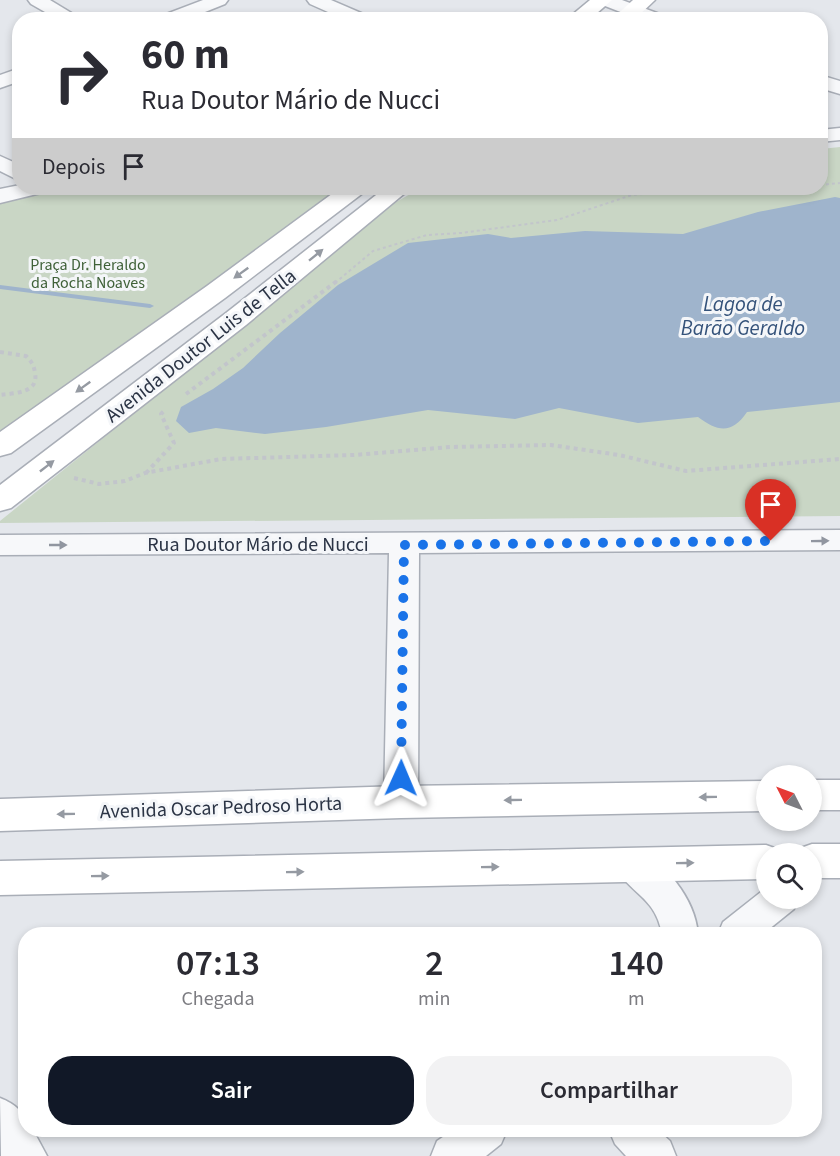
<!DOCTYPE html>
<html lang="pt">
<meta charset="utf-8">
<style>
:root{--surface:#fff;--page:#f2f2f3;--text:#2b2b33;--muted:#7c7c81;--accent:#111827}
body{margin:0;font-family:"Source Sans 3",sans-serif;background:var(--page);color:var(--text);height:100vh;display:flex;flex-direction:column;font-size:22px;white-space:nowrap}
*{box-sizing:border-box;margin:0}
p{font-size:20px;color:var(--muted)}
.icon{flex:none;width:33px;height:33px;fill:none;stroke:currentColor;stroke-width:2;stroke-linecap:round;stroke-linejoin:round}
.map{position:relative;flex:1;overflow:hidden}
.drawer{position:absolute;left:18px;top:927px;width:804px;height:210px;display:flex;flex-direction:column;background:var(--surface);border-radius:24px;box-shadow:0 3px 9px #0003}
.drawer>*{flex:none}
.hud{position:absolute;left:12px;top:12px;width:816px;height:183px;border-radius:24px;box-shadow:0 3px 9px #0003;background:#fff;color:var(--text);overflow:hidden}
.needle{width:39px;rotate:312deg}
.controls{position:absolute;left:756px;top:765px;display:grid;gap:12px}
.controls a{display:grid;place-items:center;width:66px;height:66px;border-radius:50%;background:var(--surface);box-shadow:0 3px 9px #0003;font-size:30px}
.pin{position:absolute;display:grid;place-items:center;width:51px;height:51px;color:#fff;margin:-62px -26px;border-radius:50% 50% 50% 0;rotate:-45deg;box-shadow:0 0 6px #0007}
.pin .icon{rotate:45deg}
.me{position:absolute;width:66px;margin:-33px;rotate:1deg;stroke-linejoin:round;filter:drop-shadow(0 0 4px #0008)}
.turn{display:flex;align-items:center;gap:21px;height:126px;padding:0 30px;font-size:27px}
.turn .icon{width:78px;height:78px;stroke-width:2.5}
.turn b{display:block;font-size:42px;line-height:51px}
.then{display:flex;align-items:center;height:57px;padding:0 30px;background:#0003;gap:12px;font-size:22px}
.eta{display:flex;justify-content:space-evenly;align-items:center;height:102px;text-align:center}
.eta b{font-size:36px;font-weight:600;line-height:42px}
.cta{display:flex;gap:12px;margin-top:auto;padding:12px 30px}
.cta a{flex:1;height:69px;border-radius:24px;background:var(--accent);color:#fff;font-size:24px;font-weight:600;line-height:69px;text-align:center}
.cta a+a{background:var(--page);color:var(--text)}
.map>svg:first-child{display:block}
.green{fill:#c9d6c5}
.water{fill:#9fb4cc}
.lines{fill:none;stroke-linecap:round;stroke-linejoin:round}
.stream{fill:#9fb4cc;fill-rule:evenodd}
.minor-casing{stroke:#a9aeb7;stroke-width:3}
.secondary-casing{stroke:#a9aeb7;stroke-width:3}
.path-far1{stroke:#c2c5cb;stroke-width:2;stroke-dasharray:3 3;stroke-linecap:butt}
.path{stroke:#c2c5cb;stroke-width:4;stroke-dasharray:4 4;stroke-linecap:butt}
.minor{fill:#f7f8fa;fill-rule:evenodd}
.secondary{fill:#fff;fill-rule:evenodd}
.oneway{fill:#959aa2}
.oneway2{fill:#9196a0}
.route{stroke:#1a73e8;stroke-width:10;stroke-dasharray:0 18}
.labels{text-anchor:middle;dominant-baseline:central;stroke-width:6;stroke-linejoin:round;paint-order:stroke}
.far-park-label{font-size:16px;fill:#3f6138;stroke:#f4f6f9}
.street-label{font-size:20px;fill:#2b3445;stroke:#f4f6f9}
.water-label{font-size:21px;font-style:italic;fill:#34527a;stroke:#f4f6f9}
</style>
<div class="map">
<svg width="840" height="1156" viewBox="0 0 840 1156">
<rect width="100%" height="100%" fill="#e4e7ec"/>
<g class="green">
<path d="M840 147V516L0 523V521L396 202 421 188H820L821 149Z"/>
<path d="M33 188H354L0 445V196Z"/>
</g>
<path class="water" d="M835 197 840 198V402L747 412C732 434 718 432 698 417L638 423 559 408 515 419 428 410 326 427 265 434 216 428 189 433 176 421 181 407 213 389 243 368 280 333 338 285 408 243 488 234 511 238 585 231 683 234 758 212Z"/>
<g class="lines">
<path class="stream" d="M0 285 150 304 154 306 150 308 0 289Z"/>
<g class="minor-casing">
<g id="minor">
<path d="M28 0H50L83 20H59L31 4Z"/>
<path d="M203 0H228L225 4 185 20H158L161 16Z"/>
<path d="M307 0H331L368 16 371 20H346L310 4Z"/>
<path d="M597 0H622L665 16 668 20H641L600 4Z"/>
<path d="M20 68V81L0 88V75Z"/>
<path d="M820 75 840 81V94L820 88Z"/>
<path d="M840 128V140L820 142V130Z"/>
<path d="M0 156 20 165V181L0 171Z"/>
<path d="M20 185V188H44L41 193 0 203V189Z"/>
<path d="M840 530V550L419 553 418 802 413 812 401 816 389 812 384 802 389 553 0 555V535Z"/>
<path d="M632 849C665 860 695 899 698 934H662C655 895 629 895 614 864L619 853Z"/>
<path d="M766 888V898H799L794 909 763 934H718L723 922Z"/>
<path d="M0 1098C15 1104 26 1112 26 1130H33L47 1156H1Z"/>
<path d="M453 1130H507L501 1144 486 1156H431L437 1141Z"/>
<path d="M609 1130H658L670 1141 676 1156H626L615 1144Z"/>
</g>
</g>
<g class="secondary-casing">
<g id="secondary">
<path d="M590 0H612L589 20H566Z"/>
<path d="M633 0H655L634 20H611Z"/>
<path d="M340 188H367L363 193 225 298 11 453 0 456V432L207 286Z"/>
<path d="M385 188H411L246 325 11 508 0 511V485L226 313Z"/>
<rect x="812" y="780" width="28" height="30"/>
<path d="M766 781V811L401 818 0 831V799L401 786Z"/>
<path d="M812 844H840V878H812V854H796L798 849Z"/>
<path d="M766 845 780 850 782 854H766V879L0 895V861Z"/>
</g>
</g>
<g class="path-far1">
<path d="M820 185 840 183"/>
<path d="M731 188 756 190 786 188"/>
<path d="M335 283 373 251 427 235 461 233 557 220 632 195 701 188"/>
</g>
<g class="path">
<path d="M0 352 26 356C31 361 34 365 35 373 39 393 15 393 0 395"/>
<path d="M186 394 337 281"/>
<path d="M146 473 174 443 161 414 164 411"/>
<path d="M74 478 99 484 125 481 145 473 221 459 354 455 450 447 551 445 619 455 686 471 840 459"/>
</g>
<use href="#minor" class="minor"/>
<use href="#secondary" class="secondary"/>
</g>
<defs><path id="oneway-solid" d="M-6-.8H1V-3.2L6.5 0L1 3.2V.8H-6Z" transform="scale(1.5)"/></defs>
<g class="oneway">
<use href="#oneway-solid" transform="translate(316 255) rotate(-39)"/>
<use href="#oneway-solid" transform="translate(241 273) rotate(144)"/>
<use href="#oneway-solid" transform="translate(83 387) rotate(144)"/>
<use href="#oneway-solid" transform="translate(47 466) rotate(-38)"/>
<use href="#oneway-solid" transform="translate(708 797) rotate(179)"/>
<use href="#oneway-solid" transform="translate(513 800) rotate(179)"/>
<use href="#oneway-solid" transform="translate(66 814) rotate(179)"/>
<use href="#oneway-solid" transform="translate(685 863) rotate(-1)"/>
<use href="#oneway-solid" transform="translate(490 867) rotate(-1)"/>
<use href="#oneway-solid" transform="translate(295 872) rotate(-1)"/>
<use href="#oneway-solid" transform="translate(100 876) rotate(-1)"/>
</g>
<g class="oneway2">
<use href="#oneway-solid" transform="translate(820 541) rotate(-1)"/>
<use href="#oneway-solid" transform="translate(58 545)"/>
</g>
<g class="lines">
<path class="route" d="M401 778 404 545 771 541"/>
</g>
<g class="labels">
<g class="far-park-label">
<text x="88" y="265">Praça Dr. Heraldo<tspan x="88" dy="18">da Rocha Noaves</tspan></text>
</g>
<g class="street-label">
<text transform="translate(201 346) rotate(-38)">Avenida Doutor Luis de Tella</text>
<text x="258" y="545">Rua Doutor Mário de Nucci</text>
<text transform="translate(221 808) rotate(-2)">Avenida Oscar Pedroso Horta</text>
</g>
<g class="water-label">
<text x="743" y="304">Lagoa de<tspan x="743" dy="24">Barão Geraldo</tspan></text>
</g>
</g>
</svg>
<div class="controls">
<a><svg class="needle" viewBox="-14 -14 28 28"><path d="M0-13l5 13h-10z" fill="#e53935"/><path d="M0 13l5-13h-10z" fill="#7c7c81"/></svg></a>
<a><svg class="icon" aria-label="search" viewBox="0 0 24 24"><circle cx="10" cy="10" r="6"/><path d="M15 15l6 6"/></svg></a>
</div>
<div class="pin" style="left:771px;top:541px;background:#d93025"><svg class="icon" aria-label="arrive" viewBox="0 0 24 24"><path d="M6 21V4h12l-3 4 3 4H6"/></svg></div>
<svg class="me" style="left:401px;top:778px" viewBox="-20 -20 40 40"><path d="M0-17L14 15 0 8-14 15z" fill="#1a73e8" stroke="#fff" stroke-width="4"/></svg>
<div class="hud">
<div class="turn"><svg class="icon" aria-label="right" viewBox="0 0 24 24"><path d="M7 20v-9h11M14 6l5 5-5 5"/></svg><div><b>60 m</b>Rua Doutor Mário de Nucci</div></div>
<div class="then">Depois<svg class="icon" aria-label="arrive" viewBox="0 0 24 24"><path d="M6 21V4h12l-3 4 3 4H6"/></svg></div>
</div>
<section class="drawer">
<div class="eta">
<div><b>07:13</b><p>Chegada</p></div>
<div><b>2</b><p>min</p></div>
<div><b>140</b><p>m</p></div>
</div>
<div class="cta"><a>Sair</a><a>Compartilhar</a></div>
</section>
</div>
